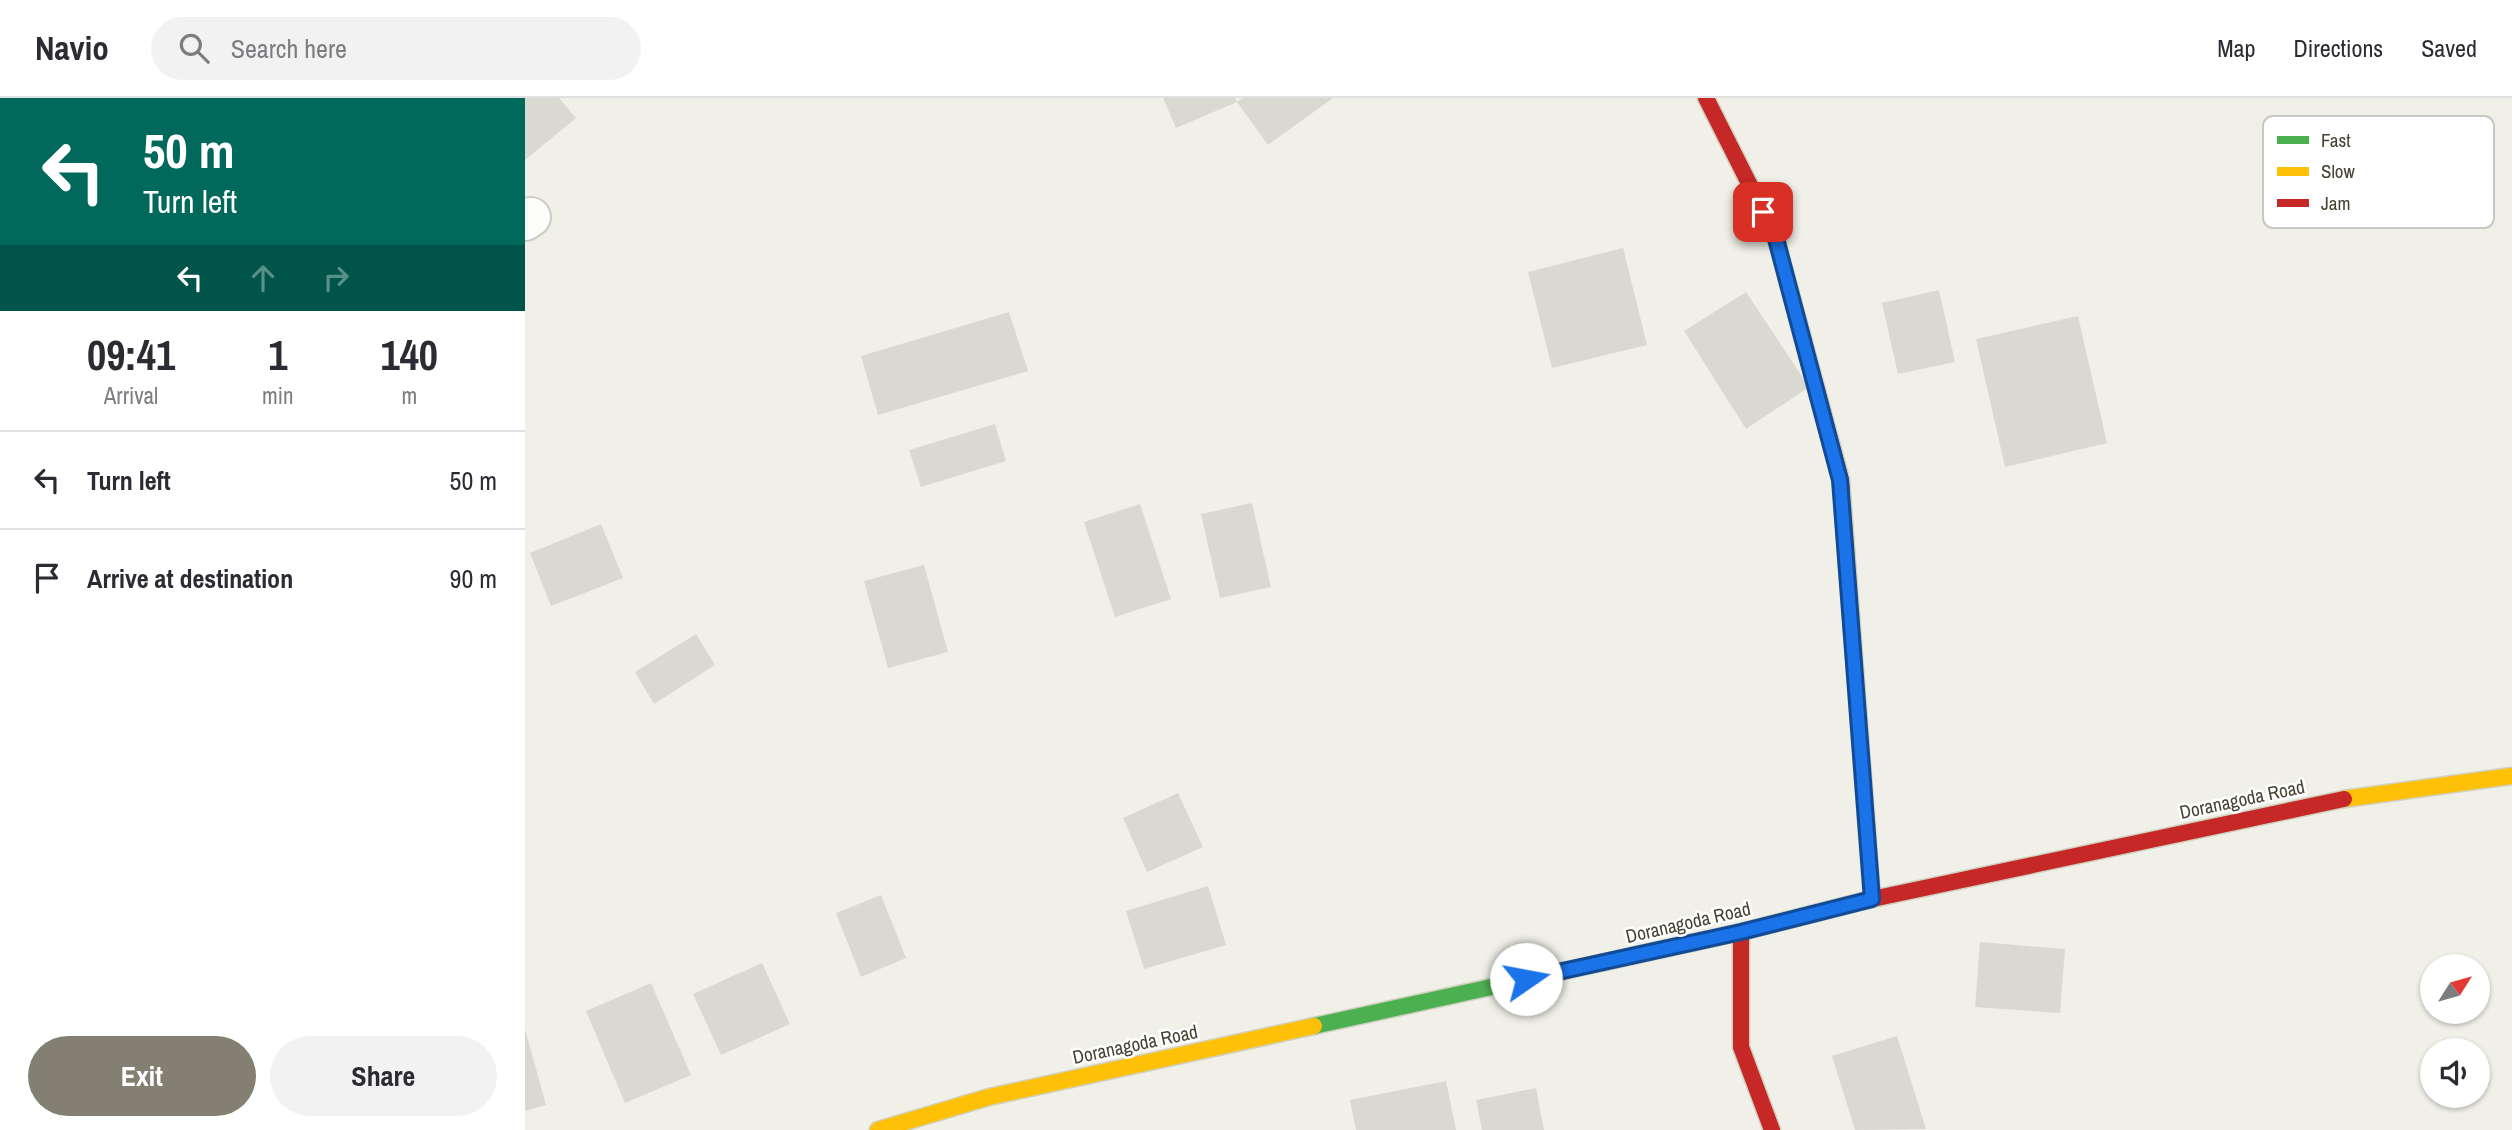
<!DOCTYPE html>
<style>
:root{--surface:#fff;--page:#f2f2f3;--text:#2b2b33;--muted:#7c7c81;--line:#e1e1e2;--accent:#838073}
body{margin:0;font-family:"Archivo Narrow",sans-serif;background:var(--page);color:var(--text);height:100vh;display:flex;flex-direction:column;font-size:26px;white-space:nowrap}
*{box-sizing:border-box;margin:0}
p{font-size:23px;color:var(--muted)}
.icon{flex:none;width:38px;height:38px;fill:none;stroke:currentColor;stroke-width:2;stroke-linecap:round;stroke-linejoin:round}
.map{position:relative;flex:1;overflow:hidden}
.panel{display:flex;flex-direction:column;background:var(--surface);width:525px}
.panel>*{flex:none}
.top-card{background:#00695c;color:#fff;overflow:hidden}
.needle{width:46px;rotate:53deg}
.buttons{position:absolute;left:1895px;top:856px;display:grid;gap:14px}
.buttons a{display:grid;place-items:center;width:70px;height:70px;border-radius:50%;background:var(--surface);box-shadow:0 2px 5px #0004;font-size:35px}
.pin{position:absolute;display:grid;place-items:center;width:60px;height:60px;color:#fff;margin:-30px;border-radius:14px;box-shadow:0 4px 10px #0006}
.me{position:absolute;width:77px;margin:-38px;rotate:78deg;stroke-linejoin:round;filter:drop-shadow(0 0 5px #0008)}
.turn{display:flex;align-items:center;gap:24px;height:147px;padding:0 28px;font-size:32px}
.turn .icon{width:91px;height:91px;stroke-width:2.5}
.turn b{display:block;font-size:49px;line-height:60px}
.lanes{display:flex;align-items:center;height:66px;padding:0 28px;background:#0003;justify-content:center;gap:35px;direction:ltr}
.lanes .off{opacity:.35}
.eta{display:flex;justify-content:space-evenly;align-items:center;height:119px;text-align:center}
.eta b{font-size:42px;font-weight:700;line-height:49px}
.primary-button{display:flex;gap:14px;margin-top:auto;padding:14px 28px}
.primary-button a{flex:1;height:80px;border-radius:42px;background:var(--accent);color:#fff;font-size:28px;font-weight:700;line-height:80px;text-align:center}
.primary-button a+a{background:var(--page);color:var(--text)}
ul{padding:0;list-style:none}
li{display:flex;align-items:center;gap:21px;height:98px;padding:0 28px;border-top:2px solid var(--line)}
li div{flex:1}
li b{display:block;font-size:26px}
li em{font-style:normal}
header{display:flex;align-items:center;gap:42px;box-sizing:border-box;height:98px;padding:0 35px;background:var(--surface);border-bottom:2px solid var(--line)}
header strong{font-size:33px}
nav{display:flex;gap:38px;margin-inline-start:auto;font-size:24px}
.search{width:490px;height:63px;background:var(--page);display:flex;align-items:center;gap:18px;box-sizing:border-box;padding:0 24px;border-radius:38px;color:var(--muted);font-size:26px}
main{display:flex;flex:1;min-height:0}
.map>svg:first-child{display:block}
.building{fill:#dad9d1}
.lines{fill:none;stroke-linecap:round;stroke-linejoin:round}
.street-casing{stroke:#cccbc3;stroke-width:42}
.fast-casing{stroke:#d0d0bf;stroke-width:19}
.slow-casing{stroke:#d0d0bf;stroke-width:19}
.jam-casing{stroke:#d0d0bf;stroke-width:19}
.street{stroke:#fdfdfc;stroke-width:38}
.fast{stroke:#4caf50;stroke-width:16}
.slow{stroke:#ffc107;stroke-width:16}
.jam{stroke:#c62828;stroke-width:16}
.route-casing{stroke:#114b97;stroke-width:18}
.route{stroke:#1a73e8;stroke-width:12}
.labels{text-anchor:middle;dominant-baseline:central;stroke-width:5;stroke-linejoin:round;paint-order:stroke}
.street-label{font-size:19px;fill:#484434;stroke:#fff}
.key{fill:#fff;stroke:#c8c7c2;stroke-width:2}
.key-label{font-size:19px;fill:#484434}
</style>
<header>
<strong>Navio</strong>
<div class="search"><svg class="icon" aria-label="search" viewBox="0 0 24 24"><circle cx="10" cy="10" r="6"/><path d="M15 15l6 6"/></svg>Search here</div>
<nav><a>Map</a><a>Directions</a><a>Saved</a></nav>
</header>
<main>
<section class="panel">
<div class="top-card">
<div class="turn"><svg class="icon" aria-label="left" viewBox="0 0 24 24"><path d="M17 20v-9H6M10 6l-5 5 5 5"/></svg><div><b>50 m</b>Turn left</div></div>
<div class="lanes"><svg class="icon" aria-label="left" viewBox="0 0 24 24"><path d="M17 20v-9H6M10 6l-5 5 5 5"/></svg><svg class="icon off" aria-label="ahead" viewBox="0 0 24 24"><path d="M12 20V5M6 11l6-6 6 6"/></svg><svg class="icon off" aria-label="right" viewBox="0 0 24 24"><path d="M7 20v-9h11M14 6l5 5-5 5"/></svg></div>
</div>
<div class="eta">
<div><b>09:41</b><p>Arrival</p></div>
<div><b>1</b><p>min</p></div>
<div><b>140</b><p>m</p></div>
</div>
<ul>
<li><svg class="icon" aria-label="left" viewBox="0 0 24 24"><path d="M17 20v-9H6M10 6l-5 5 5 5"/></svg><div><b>Turn left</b></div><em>50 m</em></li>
<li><svg class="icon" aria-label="arrive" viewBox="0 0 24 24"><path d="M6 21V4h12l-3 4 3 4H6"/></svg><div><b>Arrive at destination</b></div><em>90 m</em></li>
</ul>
<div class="primary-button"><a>Exit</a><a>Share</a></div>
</section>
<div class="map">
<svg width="1987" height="1032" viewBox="0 0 1987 1032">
<rect width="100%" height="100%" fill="#f0f0e8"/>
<g class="building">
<path d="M0 0H34L51 20 0 62Z"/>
<path d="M638 0H710L712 4 651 30Z"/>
<path d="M718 0H808L743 47 712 4Z"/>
<path d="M1098 150 1122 247 1027 270 1003 174Z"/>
<path d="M1414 192 1430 264 1373 276 1357 205Z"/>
<path d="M1221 194 1284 289 1221 331 1159 233Z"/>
<path d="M484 214 503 273 353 317 336 258Z"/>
<path d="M1553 218 1582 345 1480 369 1451 241Z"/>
<path d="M470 326 481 363 396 389 384 352Z"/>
<path d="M727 405 746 489 695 500 676 416Z"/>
<path d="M615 406 646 501 590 519 559 424Z"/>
<path d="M76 426 98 480 26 508 5 455Z"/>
<path d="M399 467 423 554 363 570 339 483Z"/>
<path d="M171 536 190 567 129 606 110 574Z"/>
<path d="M653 695 678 749 622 774 598 720Z"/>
<path d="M683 788 701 847 619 871 601 813Z"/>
<path d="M356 797 381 860 336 879 311 815Z"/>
<path d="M1455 844 1540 851 1535 915 1450 909Z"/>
<path d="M237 865 265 926 196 957 168 896Z"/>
<path d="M126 885 166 977 100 1005 61 913Z"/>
<path d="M0 931 21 1007 0 1013Z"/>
<path d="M1372 938 1401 1031 1330 1032 1307 958Z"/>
<path d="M921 983 931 1032H831L825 1002Z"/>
<path d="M1011 990 1019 1032H957L951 1002Z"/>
</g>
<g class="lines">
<g class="street-casing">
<path id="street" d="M0 123 6 119"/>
</g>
<g class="fast-casing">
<path id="fast" d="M789 928 1216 834 1338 803"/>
</g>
<g class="slow-casing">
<g id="slow">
<path d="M1317 397 1347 801"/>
<path d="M1819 701 1987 678"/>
<path d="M353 1032 464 999 789 928"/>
</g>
</g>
<g class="jam-casing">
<g id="jam">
<path d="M1181 0 1250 137 1316 382 1317 397"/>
<path d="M1338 803 1819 701"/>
<path d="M1216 834V949L1247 1032"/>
</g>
</g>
<use href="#street" class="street"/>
<use href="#fast" class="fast"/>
<use href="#slow" class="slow"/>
<use href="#jam" class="jam"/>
</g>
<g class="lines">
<g class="route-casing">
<path id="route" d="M1001 881 1216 834 1347 801 1315 382 1250 137 1238 114"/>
</g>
<use href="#route" class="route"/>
</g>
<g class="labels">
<g class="street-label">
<text transform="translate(1717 701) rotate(-12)">Doranagoda Road</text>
<text transform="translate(1163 824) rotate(-13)">Doranagoda Road</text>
<text transform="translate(610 946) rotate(-12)">Doranagoda Road</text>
</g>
</g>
<rect x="1738" y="18" width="231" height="112" rx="10" class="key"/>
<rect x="1752" y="38" width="32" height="8" fill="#4caf50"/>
<rect x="1752" y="69" width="32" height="9" fill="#ffc107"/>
<rect x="1752" y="101" width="32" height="8" fill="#c62828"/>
<g class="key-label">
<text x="1796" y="49">Fast</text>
<text x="1796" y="80">Slow</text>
<text x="1796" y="112">Jam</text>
</g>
</svg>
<div class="buttons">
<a><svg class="needle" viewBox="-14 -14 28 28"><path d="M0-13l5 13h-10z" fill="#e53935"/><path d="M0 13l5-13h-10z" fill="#7c7c81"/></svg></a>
<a><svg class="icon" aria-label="sound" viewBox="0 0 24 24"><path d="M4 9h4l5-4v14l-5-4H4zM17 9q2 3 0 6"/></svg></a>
</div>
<div class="pin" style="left:1238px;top:114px;background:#d93025"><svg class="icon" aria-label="arrive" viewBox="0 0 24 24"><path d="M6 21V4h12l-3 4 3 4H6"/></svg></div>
<svg class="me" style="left:1001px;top:881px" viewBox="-20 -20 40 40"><circle r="19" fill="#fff"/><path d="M0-13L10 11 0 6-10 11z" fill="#1a73e8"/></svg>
</div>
</main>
